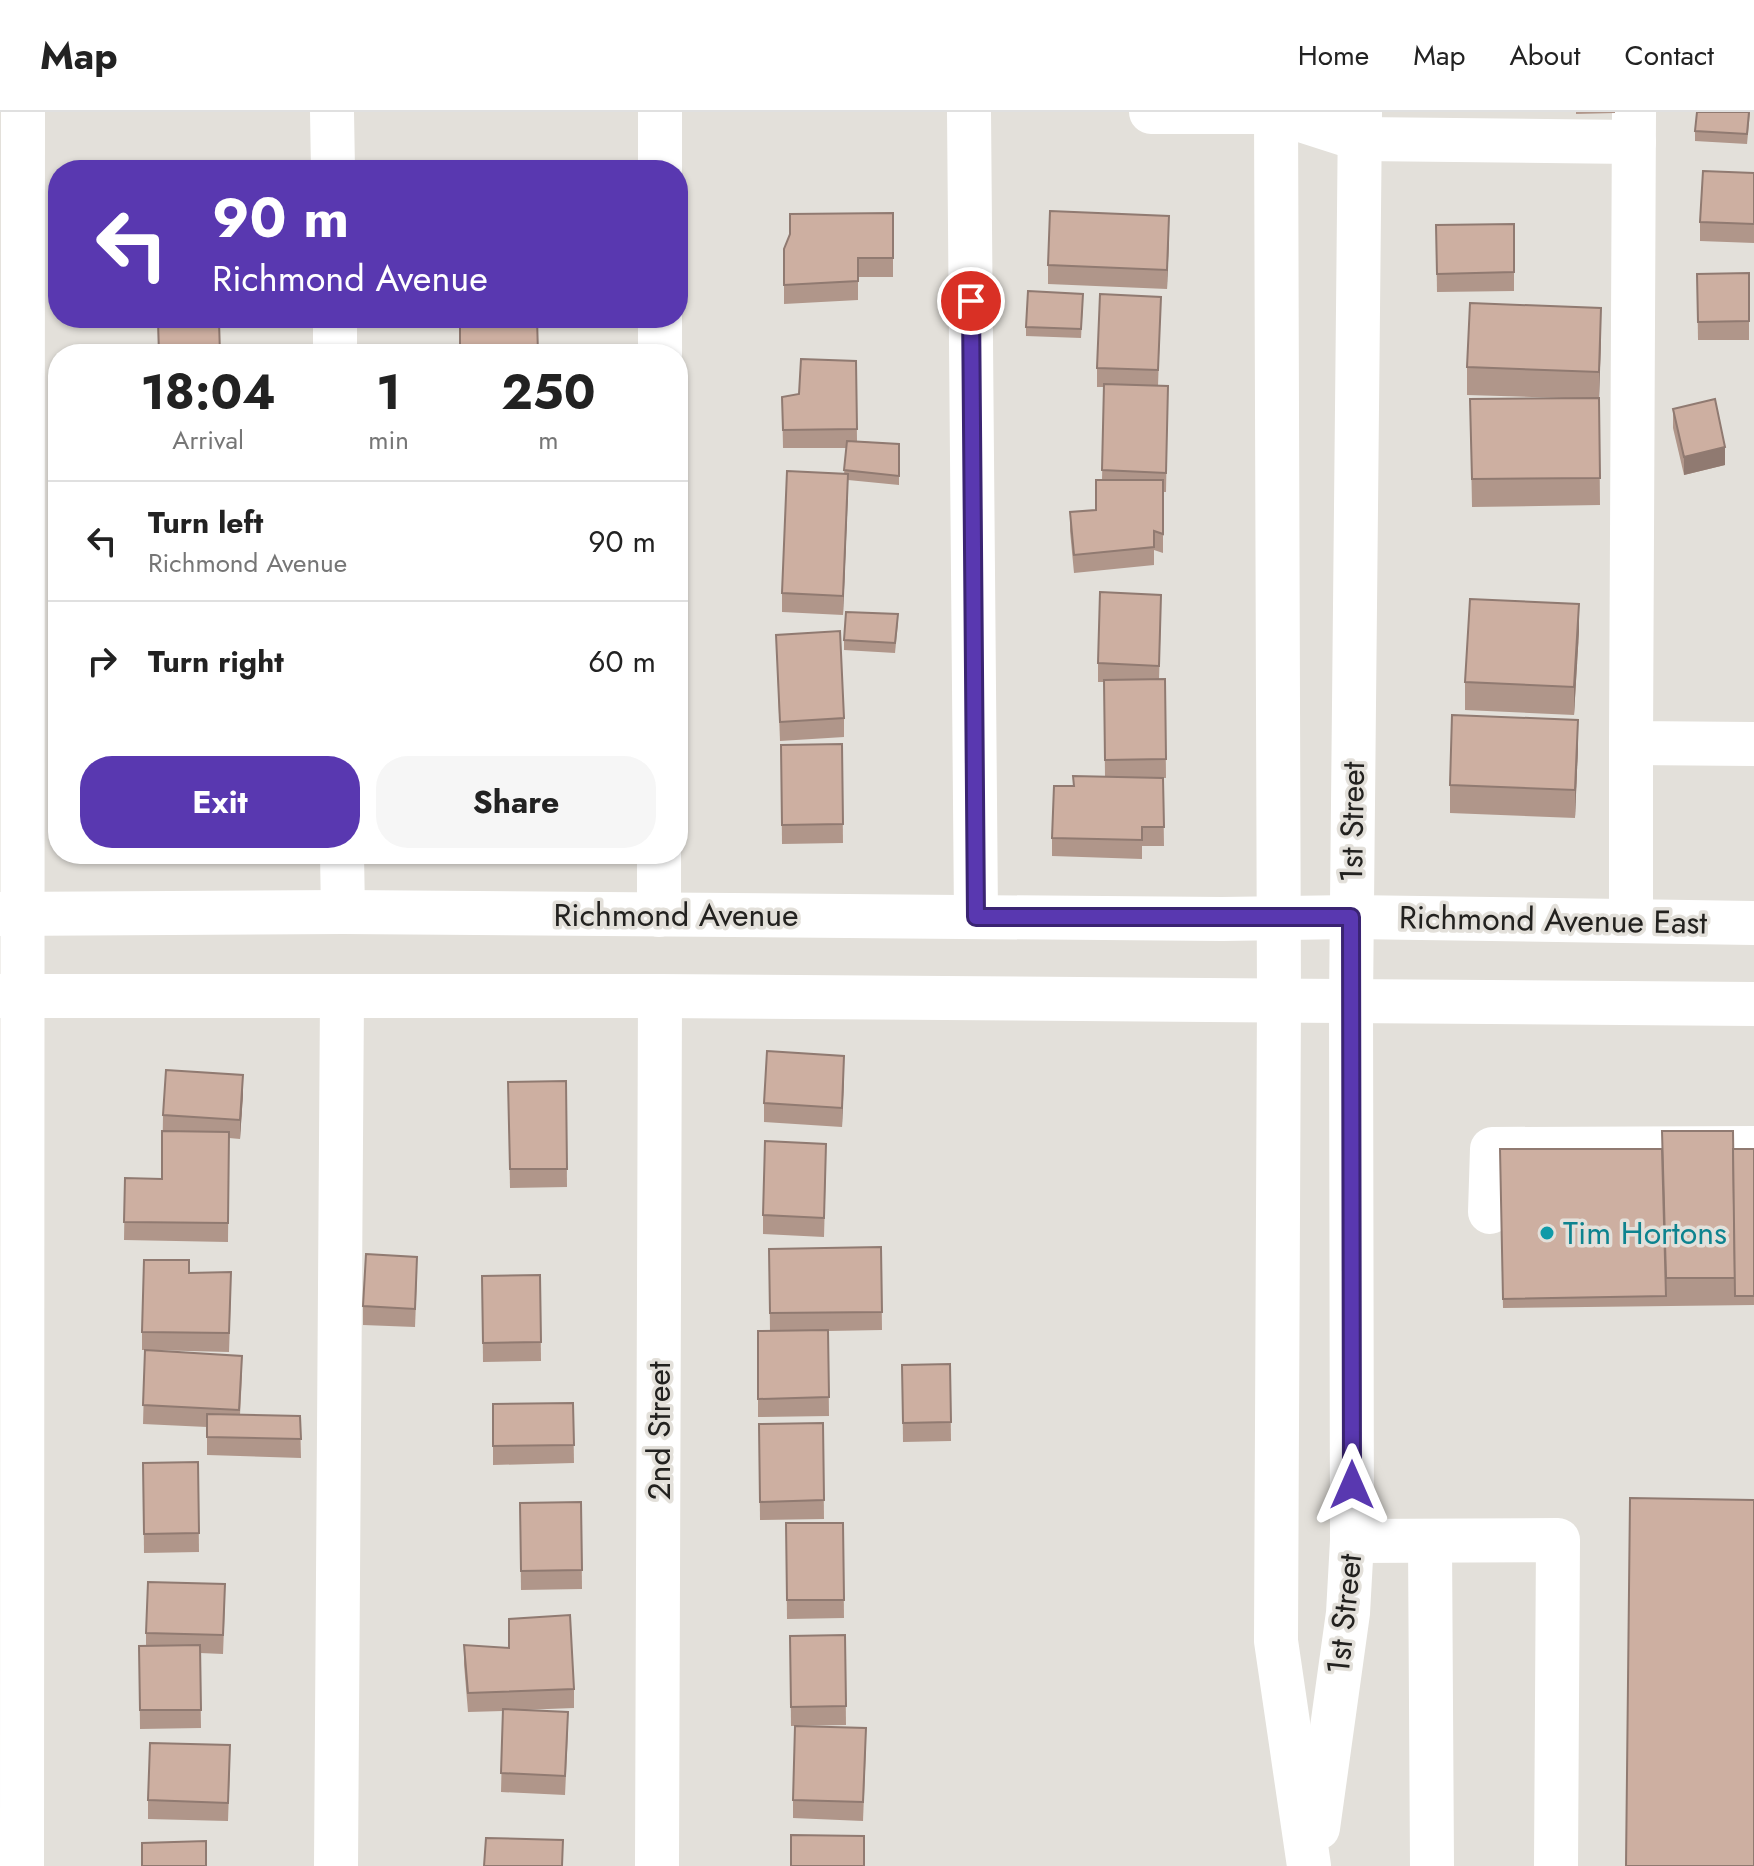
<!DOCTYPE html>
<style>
:root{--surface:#fff;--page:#f6f6f6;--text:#222;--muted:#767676;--line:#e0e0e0;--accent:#5938b0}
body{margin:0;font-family:Jost,sans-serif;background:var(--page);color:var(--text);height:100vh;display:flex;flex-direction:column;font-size:30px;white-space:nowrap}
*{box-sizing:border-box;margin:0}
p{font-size:26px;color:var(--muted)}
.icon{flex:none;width:44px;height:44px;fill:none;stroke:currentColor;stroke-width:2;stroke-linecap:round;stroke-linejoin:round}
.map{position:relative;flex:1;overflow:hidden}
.side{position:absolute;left:48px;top:232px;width:640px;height:520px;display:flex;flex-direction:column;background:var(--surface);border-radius:32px;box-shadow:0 2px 6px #0004}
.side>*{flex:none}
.hud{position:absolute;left:48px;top:48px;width:640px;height:168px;border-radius:32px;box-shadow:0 2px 6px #0004;background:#5938b0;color:#fff;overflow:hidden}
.pin{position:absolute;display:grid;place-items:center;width:68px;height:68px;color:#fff;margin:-34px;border:4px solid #fff;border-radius:50%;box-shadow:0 2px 8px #0007}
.me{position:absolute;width:88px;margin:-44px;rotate:0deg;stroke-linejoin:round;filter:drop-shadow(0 0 6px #0008)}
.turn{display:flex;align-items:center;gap:28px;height:168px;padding:0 32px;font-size:36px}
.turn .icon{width:104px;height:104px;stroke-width:2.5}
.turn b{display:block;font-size:56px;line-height:68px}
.eta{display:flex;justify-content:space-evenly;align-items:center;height:136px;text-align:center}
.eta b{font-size:48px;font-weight:700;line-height:56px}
.action{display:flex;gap:16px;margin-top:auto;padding:16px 32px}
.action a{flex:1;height:92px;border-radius:32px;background:var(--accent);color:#fff;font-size:32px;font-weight:700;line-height:92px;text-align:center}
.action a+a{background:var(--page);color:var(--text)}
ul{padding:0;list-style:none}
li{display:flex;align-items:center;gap:24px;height:120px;padding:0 32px;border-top:2px solid var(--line)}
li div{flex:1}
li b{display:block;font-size:30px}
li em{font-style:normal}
header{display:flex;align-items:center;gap:48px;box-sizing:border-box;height:112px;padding:0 40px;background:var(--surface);border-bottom:2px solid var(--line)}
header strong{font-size:38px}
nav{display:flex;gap:44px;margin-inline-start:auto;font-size:28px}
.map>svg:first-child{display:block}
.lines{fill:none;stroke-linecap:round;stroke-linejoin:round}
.minor{stroke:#fff;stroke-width:44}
.major{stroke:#fff;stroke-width:44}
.wall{fill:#b0968a}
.shaded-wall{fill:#907a71}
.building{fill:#cdafa1;stroke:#907a71;stroke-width:2}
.route-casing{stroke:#3a2472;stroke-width:20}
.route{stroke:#5938b0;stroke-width:14}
.culture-dot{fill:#0f9aa8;stroke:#e3e0da;stroke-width:3}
.labels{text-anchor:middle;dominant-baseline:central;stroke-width:7;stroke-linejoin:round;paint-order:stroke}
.street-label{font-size:32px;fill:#22211f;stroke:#e3e0da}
.culture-label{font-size:32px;fill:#0d838f;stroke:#e3e0da;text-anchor:start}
</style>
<header>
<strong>Map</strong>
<nav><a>Home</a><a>Map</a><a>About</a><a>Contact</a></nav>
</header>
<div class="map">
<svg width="1754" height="1754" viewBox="0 0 1754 1754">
<rect width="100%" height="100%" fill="#e3e0da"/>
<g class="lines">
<g class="minor">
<path d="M332 0 333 58"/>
<path d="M969 0 976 805"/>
<path d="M1151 0H1276L1360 27 1634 30"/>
<path d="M1634 0 1631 631 1754 632"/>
<path d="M660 58V0"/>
<path d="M335 206V242"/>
<path d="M660 242V206"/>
<path d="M1631 631V809"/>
<path d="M342 742 343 800"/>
<path d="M659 803V742"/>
<path d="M1279 887 1276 1529 1309 1754"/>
<path d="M1490 1100 1492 1037 1754 1036"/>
<path d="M1352 1429 1558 1428 1556 1754"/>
<path d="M1430 1429 1432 1754"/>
<path d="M1318 1716 1348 1501 1352 1429 1351 889"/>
<path d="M22 1754 23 0"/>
<path d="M336 1754 342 884"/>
<path d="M657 1754 660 884"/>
</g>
<g class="major">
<path d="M1276 0 1279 887"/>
<path d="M0 802 343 800 1222 807 1351 805 1754 811"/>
<path d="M0 884H660L1754 892"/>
<path d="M1351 889 1360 0"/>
</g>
</g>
<g class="wall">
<path d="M1576 0H1615V1L1576 2Z"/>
<path d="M1750 0 1747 32 1695 29V19Z"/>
<path d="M1754 61V131L1700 129V110Z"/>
<path d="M893 101V165H858V188L784 192V137L790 123Z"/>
<path d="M1514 112V179L1437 180 1436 113Z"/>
<path d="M1169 123 1167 177 1048 172V153Z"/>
<path d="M1749 161V228H1698L1697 162Z"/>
<path d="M1161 185 1158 274H1168L1166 380H1163V441L1154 438V453L1074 461 1070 419V400L1096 398 1102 368 1104 275H1097V256Z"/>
<path d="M1083 191 1081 226 1026 224V215Z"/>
<path d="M1601 223 1599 287 1600 393 1472 395 1470 287 1564 286 1467 283V255Z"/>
<path d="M856 249 857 329 899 332V373L848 368 843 503 782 500V481L844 362 847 336H783L782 285 799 282Z"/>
<path d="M1673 297 1725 353 1684 363 1673 316Z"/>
<path d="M1161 502 1159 567H1165L1166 666H1148H1163L1164 734H1142V747L1052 744V726L1073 674 1105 665 1104 570H1098V551Z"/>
<path d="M898 511 895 541 844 538V528Z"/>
<path d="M1579 519 1574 603 1465 598V570Z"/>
<path d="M776 523 844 606V625L780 629Z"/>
<path d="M842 632 843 731 782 732 781 633Z"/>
<path d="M1578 635 1575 706 1450 701V673Z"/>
<path d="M145 742H207L206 749 145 746Z"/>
<path d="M844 963 842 1015 764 1010V991Z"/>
<path d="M566 969 567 1075 510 1076 508 970Z"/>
<path d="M243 982 240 1027 229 1026 228 1130 124 1128 125 1066 162 1067 163 1003Z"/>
<path d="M1500 1037H1754V1193L1503 1196Z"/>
<path d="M826 1050 824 1125 763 1122V1103Z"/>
<path d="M881 1135 882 1218 828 1219 829 1304 758 1305V1219H770L769 1137Z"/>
<path d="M189 1161 231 1179 229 1240 149 1238 242 1263 240 1303 300 1304 301 1346 207 1343V1315L143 1312 145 1238H142V1220Z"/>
<path d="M540 1163 541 1249 483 1250 482 1164Z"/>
<path d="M417 1164 415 1215 363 1213V1194Z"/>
<path d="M950 1252 951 1329 903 1330 902 1253Z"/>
<path d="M573 1291 574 1351 493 1353V1292Z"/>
<path d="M823 1311 824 1407 760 1408 759 1312Z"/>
<path d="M198 1350 199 1440 144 1441 143 1351Z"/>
<path d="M581 1390 582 1477 521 1478 520 1391Z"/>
<path d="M786 1411H843L844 1506 787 1507Z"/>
<path d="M225 1491 223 1542 200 1541 201 1616 140 1617 139 1534H146V1521Z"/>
<path d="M845 1523 846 1613 791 1614 790 1524Z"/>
<path d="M464 1533 574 1577V1596L522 1598 568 1619 565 1683 501 1680 503 1599 468 1600 464 1552Z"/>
<path d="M866 1635 863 1709 793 1706V1688Z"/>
<path d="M230 1651 228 1709 148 1707V1688Z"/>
</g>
<g class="shaded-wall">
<path d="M1169 104V123L1167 177V158Z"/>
<path d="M1601 196V223L1599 288V260Z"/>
<path d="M1725 335V353L1684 363V345Z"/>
<path d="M848 362V381L843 503V484Z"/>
<path d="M1579 492V519L1574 603V575Z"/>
<path d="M1578 608V635L1575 706V678Z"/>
<path d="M844 944V963L842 1015V996Z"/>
<path d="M243 963V982L240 1027V1008Z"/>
</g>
<g class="building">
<path d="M1697 0H1749L1747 22 1695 19Z"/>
<path d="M1703 59 1754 61V112L1700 110Z"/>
<path d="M1050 99 1169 104 1167 158 1048 153Z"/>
<path d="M893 101V146H858V169L784 173V137L790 122V102Z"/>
<path d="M1514 112V160L1437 162 1436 113Z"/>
<path d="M1749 161V209L1698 210 1697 162Z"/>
<path d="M1028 179 1083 182 1081 217 1026 215Z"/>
<path d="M1100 182 1161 185 1158 258 1097 256Z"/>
<path d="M1470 191 1601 196 1599 260 1467 255Z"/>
<path d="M460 206H537L538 242H460Z"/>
<path d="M219 209 220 242H159L158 210Z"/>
<path d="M326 233V242H274V234Z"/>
<path d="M801 247 856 249 857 317 783 318 782 285 799 282Z"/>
<path d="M1104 272 1168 274 1166 361 1102 358Z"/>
<path d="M1599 286 1600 366 1472 367 1470 287Z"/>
<path d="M1715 287 1725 335 1684 345 1673 297Z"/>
<path d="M847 329 899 332V364L844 358Z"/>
<path d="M787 359 848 362 843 484 782 481Z"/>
<path d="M1096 368H1163V422L1154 419V435L1074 443 1070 400 1096 398Z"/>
<path d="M1100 480 1161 483 1159 554 1098 551Z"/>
<path d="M1470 487 1579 492 1574 575 1465 570Z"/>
<path d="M846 500 898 502 895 531 844 528Z"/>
<path d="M840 519 844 606 780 610 776 523Z"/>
<path d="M1165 567 1166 647 1105 648 1104 568Z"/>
<path d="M1452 603 1578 608 1575 678 1450 673Z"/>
<path d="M842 632 843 712 782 713 781 633Z"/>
<path d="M1073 664 1163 666 1164 715H1142V728L1052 726 1054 674H1074Z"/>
<path d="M767 939 844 944 842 996 764 991Z"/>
<path d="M166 958 243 963 240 1008 163 1003Z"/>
<path d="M566 969 567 1057H510L508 970Z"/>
<path d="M162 1019 229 1020 228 1111 124 1110 125 1066 162 1067Z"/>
<path d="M1662 1019H1733L1735 1166H1666Z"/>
<path d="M765 1029 826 1032 824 1106 763 1103Z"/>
<path d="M1500 1037H1662L1666 1184 1503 1187Z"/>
<path d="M1733 1037H1754V1184H1735Z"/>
<path d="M881 1135 882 1200 770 1201 769 1137Z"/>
<path d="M366 1142 417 1145 415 1197 363 1194Z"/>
<path d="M144 1148H189V1161L231 1160 229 1221 142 1220Z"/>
<path d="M540 1163 541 1230 483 1231 482 1164Z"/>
<path d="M828 1218 829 1285 758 1287V1219Z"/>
<path d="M145 1238 242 1244 239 1298 143 1293Z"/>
<path d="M950 1252 951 1310 903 1311 902 1253Z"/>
<path d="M573 1291 574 1333 493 1334V1292Z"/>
<path d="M207 1302 300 1304 301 1327 207 1325Z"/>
<path d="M823 1311 824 1388 760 1390 759 1312Z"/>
<path d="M198 1350 199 1421 144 1422 143 1351Z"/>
<path d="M1630 1386 1754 1388V1754H1626Z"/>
<path d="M581 1390 582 1458 521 1459 520 1391Z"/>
<path d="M786 1411H843L844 1488H787Z"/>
<path d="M148 1470 225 1472 223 1523 146 1521Z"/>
<path d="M570 1503 574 1577 468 1581 464 1533 509 1536V1507Z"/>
<path d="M845 1523 846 1594 791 1595 790 1524Z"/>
<path d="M200 1533 201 1598H140L139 1534Z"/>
<path d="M503 1597 568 1600 565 1664 501 1661Z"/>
<path d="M795 1614 866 1616 863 1690 793 1688Z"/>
<path d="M150 1631 230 1633 228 1691 148 1688Z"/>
<path d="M791 1723 864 1724V1754H791Z"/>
<path d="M486 1726 563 1728 562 1754H484Z"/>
<path d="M206 1729V1754H142V1731Z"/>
</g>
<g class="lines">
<g class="route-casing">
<path id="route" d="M971 189 976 805H1351L1352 1373"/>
</g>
<use href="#route" class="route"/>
</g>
<circle class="culture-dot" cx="1547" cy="1121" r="8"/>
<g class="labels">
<g class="street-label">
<text transform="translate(1352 710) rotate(-89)">1st Street</text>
<text x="676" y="803">Richmond Avenue</text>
<text transform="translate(1553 808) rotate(1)">Richmond Avenue East</text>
<text transform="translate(659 1319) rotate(-90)">2nd Street</text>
<text transform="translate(1344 1502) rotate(-84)">1st Street</text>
</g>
<g class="culture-label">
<text x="1563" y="1121">Tim Hortons</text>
</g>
</g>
</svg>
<div class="pin" style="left:971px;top:189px;background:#d93025"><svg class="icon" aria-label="arrive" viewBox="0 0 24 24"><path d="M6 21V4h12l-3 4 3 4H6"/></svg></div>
<svg class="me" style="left:1352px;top:1373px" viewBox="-20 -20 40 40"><path d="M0-17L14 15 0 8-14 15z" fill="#5938b0" stroke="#fff" stroke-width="4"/></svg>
<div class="hud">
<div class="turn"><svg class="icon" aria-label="left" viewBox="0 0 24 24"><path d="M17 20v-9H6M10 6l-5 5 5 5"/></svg><div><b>90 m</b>Richmond Avenue</div></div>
</div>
<section class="side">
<div class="eta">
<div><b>18:04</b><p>Arrival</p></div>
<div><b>1</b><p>min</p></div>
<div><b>250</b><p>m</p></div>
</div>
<ul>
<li><svg class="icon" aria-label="left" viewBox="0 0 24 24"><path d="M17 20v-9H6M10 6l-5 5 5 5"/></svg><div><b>Turn left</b><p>Richmond Avenue</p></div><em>90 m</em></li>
<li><svg class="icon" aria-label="right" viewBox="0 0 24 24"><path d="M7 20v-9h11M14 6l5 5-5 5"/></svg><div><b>Turn right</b></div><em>60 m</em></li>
</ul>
<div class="action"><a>Exit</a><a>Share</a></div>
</section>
</div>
